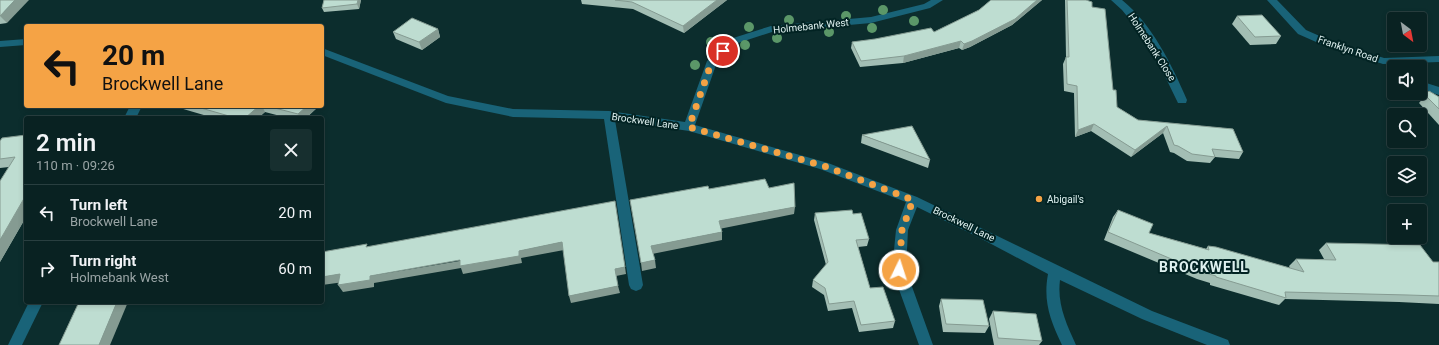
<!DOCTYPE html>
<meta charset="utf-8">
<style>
:root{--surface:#092222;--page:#172f2f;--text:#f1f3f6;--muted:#99a4a5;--line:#293f40}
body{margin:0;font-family:Roboto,sans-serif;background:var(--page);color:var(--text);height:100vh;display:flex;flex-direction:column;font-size:15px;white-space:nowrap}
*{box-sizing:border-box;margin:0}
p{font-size:13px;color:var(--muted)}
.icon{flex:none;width:22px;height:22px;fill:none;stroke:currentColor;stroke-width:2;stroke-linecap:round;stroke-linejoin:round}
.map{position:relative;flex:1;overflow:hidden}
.details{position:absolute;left:24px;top:116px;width:300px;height:188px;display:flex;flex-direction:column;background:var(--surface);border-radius:4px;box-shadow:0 2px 6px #0003,0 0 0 1px var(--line)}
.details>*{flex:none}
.guide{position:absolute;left:24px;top:24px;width:300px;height:84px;border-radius:4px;box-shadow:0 2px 6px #0003,0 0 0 1px var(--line);background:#f5a345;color:#111;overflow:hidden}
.needle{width:26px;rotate:148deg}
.controls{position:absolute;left:1387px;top:12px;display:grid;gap:8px}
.controls a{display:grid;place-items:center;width:40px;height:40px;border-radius:4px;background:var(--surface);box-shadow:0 2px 6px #0003,0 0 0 1px var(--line);font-size:20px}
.pin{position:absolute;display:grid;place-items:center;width:34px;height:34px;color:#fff;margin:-17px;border:2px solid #fff;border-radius:50%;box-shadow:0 1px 4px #0007}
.me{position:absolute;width:44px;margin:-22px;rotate:4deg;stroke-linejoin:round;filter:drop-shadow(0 0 3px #0008)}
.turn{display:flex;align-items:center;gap:14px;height:84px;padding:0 12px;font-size:18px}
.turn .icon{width:52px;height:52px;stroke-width:2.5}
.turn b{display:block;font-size:28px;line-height:34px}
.round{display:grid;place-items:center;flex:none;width:42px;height:42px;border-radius:4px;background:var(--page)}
.head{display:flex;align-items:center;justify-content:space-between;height:68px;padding:0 12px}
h1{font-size:24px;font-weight:600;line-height:30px}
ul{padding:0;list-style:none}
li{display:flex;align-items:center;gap:12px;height:56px;padding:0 12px;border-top:1px solid var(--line)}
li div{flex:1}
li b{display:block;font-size:15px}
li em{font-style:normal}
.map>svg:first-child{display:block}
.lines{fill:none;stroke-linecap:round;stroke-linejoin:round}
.minor{fill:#196378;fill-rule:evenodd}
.tree{fill:#5b9768}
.wall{fill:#a3beb4}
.shaded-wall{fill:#859b92}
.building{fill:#beddd1;stroke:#859b92}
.route{stroke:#f5a345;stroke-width:7;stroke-dasharray:0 12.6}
.poi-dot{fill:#f5a345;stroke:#022323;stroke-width:1.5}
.labels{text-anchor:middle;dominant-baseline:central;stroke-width:4;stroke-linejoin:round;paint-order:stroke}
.street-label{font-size:10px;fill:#dff1f0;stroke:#022323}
.poi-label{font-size:10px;fill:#dff1f0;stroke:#022323;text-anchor:start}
.district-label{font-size:14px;font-weight:bold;letter-spacing:1px;fill:#dff1f0;stroke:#022323}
</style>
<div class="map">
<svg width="1439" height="345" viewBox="0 0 1439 345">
<rect width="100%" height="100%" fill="#0c2d2d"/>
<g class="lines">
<g class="minor">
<path d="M931 0H943L930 8 871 23 772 32 738 43 717 62 695 125 828 163 917 197 1152 311 1228 340 1230 345H1207L1142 319 1060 280C1057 304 1066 323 1076 345H1062C1050 320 1043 301 1048 274L978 237 917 207 908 230 906 270 933 345H919L892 270 896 230 906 202 820 169 689 131 615 120 643 285 641 289 636 291 631 289 629 285 604 119 513 117 446 103 322 55V48L448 96 513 109 609 111 685 122 707 61 730 39 771 26 871 17 924 4Z"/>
<path d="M1111 0H1122C1152 24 1172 65 1187 100L1186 103H1178L1157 60 1140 32 1122 10Z"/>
<path d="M1267 0H1277L1306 30 1331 41 1384 58 1439 56V62L1383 64 1323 45 1298 34Z"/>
<path d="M26 39V45L0 47V41Z"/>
<path d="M1420 81 1439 87V95L1420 89Z"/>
<path d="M130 106H142L136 118H124Z"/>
<path d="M29 302H43L22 345H8Z"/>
</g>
</g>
<g class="tree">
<circle cx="883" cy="10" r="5"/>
<circle cx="846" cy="16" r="5"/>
<circle cx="789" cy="20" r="5"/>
<circle cx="914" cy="21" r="5"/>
<circle cx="749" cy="27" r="5"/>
<circle cx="872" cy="28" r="5"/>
<circle cx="829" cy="32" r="5"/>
<circle cx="777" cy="38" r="5"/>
<circle cx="711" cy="42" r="5"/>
<circle cx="745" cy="45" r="5"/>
<circle cx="695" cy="65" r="5"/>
</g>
<g class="wall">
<path d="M0 0 7 23 0 24Z"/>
<path d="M324 0H361L359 9 324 12 322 8Z"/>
<path d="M581 0H727L684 33 633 9 582 4Z"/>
<path d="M991 0H1042L1012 25 970 47 962 50 959 48 903 63 860 67 851 48 852 42 934 32 979 10Z"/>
<path d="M1065 0H1086L1092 7 1117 107 1138 120 1233 129 1243 152 1239 159 1215 157 1210 163 1187 161 1174 153 1170 152 1163 133 1131 157 1091 131 1075 137 1074 93 1064 91 1063 64 1066 57Z"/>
<path d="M1237 16 1281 36 1276 44 1250 45 1232 24Z"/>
<path d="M438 29 440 37 422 50 396 39 393 32Z"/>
<path d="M1429 91 1439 97V125L1419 103Z"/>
<path d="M173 106H319L306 118H288L265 112 258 118H214Z"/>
<path d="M26 135V217L0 262 9 167 0 168V141Z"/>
<path d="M862 135 930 160 928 168 861 143Z"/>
<path d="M1118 210 1149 233 1206 249 1208 246 1290 268 1289 266 1296 259H1324L1319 250 1326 243 1433 262H1439V304L1399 302 1285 299 1279 305 1210 285V283L1197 279 1104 240 1113 217Z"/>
<path d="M815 213 853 214 869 239 867 246 858 247 870 288 895 321 893 328 859 332 852 308 828 311 824 295 812 287 813 280 826 265 814 220Z"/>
<path d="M941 299 989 326 985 333 943 332 939 306Z"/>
<path d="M993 311 1042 341 1039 345H994L989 319Z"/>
</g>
<g class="shaded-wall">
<path d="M15 0H29L7 23 0 16Z"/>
<path d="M358 0H361L359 9 357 4Z"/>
<path d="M717 0H727L684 33 683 26Z"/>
<path d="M1037 0H1042L1012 25 970 47 962 50 964 44Z"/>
<path d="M438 29 440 37 422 50 419 42Z"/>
<path d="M961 41 959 48 903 63 904 56Z"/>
<path d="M259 106H262L265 112 258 118H245Z"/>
<path d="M307 106H319L306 118H300L298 114Z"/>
<path d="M1094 124 1091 131 1075 137 1078 130Z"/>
<path d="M1167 126 1163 133 1131 157 1135 150Z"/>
<path d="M26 195V217L0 262V240Z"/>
<path d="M795 207 794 214 719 229V221Z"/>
<path d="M722 232V240L652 254 651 246Z"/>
<path d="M562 242 564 250 521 258 522 263 463 274 461 268 374 283V287L343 292 338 285 370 276 519 251Z"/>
<path d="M655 260 656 268 642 271 641 263Z"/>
<path d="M625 267 626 274 616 276 615 269Z"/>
<path d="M340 274 344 282 322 285V277Z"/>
<path d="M618 286 620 293 571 303 569 296Z"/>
<path d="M117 302H128L110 345H99Z"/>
</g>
<g class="building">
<path d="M0 0H15L0 16Z"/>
<path d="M324 0H358L357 4 322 8Z"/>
<path d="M615 0H717L683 26 632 2Z"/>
<path d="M991 0H1037L1015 19 972 41 964 44 961 41 904 56 861 61 852 42 875 39 931 28 934 32 979 10Z"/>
<path d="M1067 0H1086L1092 2V7L1105 9 1113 90H1116L1117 107 1138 120 1233 129 1243 152 1212 149 1215 157 1192 154 1178 146 1174 145 1167 126 1135 150 1094 124 1078 130 1077 86 1067 84 1066 57H1069Z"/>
<path d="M1262 15 1281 36 1255 37 1237 16Z"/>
<path d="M412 18 438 29 419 42 393 32Z"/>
<path d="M1429 91 1439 97V109L1425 95Z"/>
<path d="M194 106H259L245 118H236Z"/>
<path d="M267 106H307L298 114Z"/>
<path d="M912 126 930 160 862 135Z"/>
<path d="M26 135V195L0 240V181L15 157 0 159V141L2 138Z"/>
<path d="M765 179 769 188 794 183 795 207 719 221 722 232 651 246 655 260 641 263 630 200 708 186 709 189Z"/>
<path d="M615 201 625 267 615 269 618 286 569 296 562 242 519 251V256L460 266V260L370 276V280L338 285 340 274 322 277V252L367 244 366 247Z"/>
<path d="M852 210 853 214 861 213 869 239 856 240 870 288 883 287 895 321 861 325 854 301 829 304 825 288 813 280 828 262 815 213Z"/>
<path d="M1118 210 1153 224 1149 233 1209 250 1208 246 1216 247 1304 272 1296 259 1336 260 1326 243 1420 245 1433 262H1439V296L1408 295 1285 292 1286 298 1216 277V276L1202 272 1108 232Z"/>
<path d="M941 299 983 300 989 326 946 324Z"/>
<path d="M79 302H117L99 345H59Z"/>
<path d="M993 311 1036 314 1042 341 998 338Z"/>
</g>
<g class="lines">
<path class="route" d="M723 51 712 61 689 127 824 166 913 200 902 230 899 270"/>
</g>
<circle class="poi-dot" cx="1039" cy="199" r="4"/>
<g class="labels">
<g class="street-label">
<text transform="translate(811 26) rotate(-6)">Holmebank West</text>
<text transform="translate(1152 47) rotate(57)">Holmebank Close</text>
<text transform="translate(1348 49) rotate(19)">Franklyn Road</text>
<text transform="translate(645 121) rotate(8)">Brockwell Lane</text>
<text transform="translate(964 224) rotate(26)">Brockwell Lane</text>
</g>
<g class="poi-label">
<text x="1047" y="199">Abigail's</text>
</g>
<g class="district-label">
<text x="1204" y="267">BROCKWELL</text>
</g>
</g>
</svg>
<div class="controls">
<a><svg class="needle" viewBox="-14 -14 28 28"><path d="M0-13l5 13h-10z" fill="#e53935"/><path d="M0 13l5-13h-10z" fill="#99a4a5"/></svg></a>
<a><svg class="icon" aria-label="sound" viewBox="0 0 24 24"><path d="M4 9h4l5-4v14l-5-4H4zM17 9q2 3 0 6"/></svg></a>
<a><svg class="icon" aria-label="search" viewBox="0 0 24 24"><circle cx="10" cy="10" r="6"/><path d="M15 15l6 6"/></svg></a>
<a><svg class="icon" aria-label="layers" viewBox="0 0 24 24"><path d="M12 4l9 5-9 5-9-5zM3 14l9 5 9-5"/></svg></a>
<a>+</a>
</div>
<div class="pin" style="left:723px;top:51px;background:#d93025"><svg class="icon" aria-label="arrive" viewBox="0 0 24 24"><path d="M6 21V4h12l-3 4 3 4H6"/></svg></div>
<svg class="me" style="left:899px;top:270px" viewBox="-20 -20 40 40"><circle r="17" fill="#f5a345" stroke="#fff" stroke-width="3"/><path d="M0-11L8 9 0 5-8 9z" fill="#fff"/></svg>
<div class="guide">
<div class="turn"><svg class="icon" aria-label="left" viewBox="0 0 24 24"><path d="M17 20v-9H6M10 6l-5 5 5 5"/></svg><div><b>20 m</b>Brockwell Lane</div></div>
</div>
<section class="details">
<div class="head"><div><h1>2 min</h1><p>110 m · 09:26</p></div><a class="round"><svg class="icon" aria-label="close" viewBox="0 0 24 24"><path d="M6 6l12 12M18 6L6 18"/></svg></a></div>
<ul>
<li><svg class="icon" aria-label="left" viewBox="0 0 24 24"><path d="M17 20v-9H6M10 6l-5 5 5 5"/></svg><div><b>Turn left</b><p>Brockwell Lane</p></div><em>20 m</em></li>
<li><svg class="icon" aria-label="right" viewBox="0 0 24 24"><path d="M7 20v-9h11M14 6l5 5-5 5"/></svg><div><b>Turn right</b><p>Holmebank West</p></div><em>60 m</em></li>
</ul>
</section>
</div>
